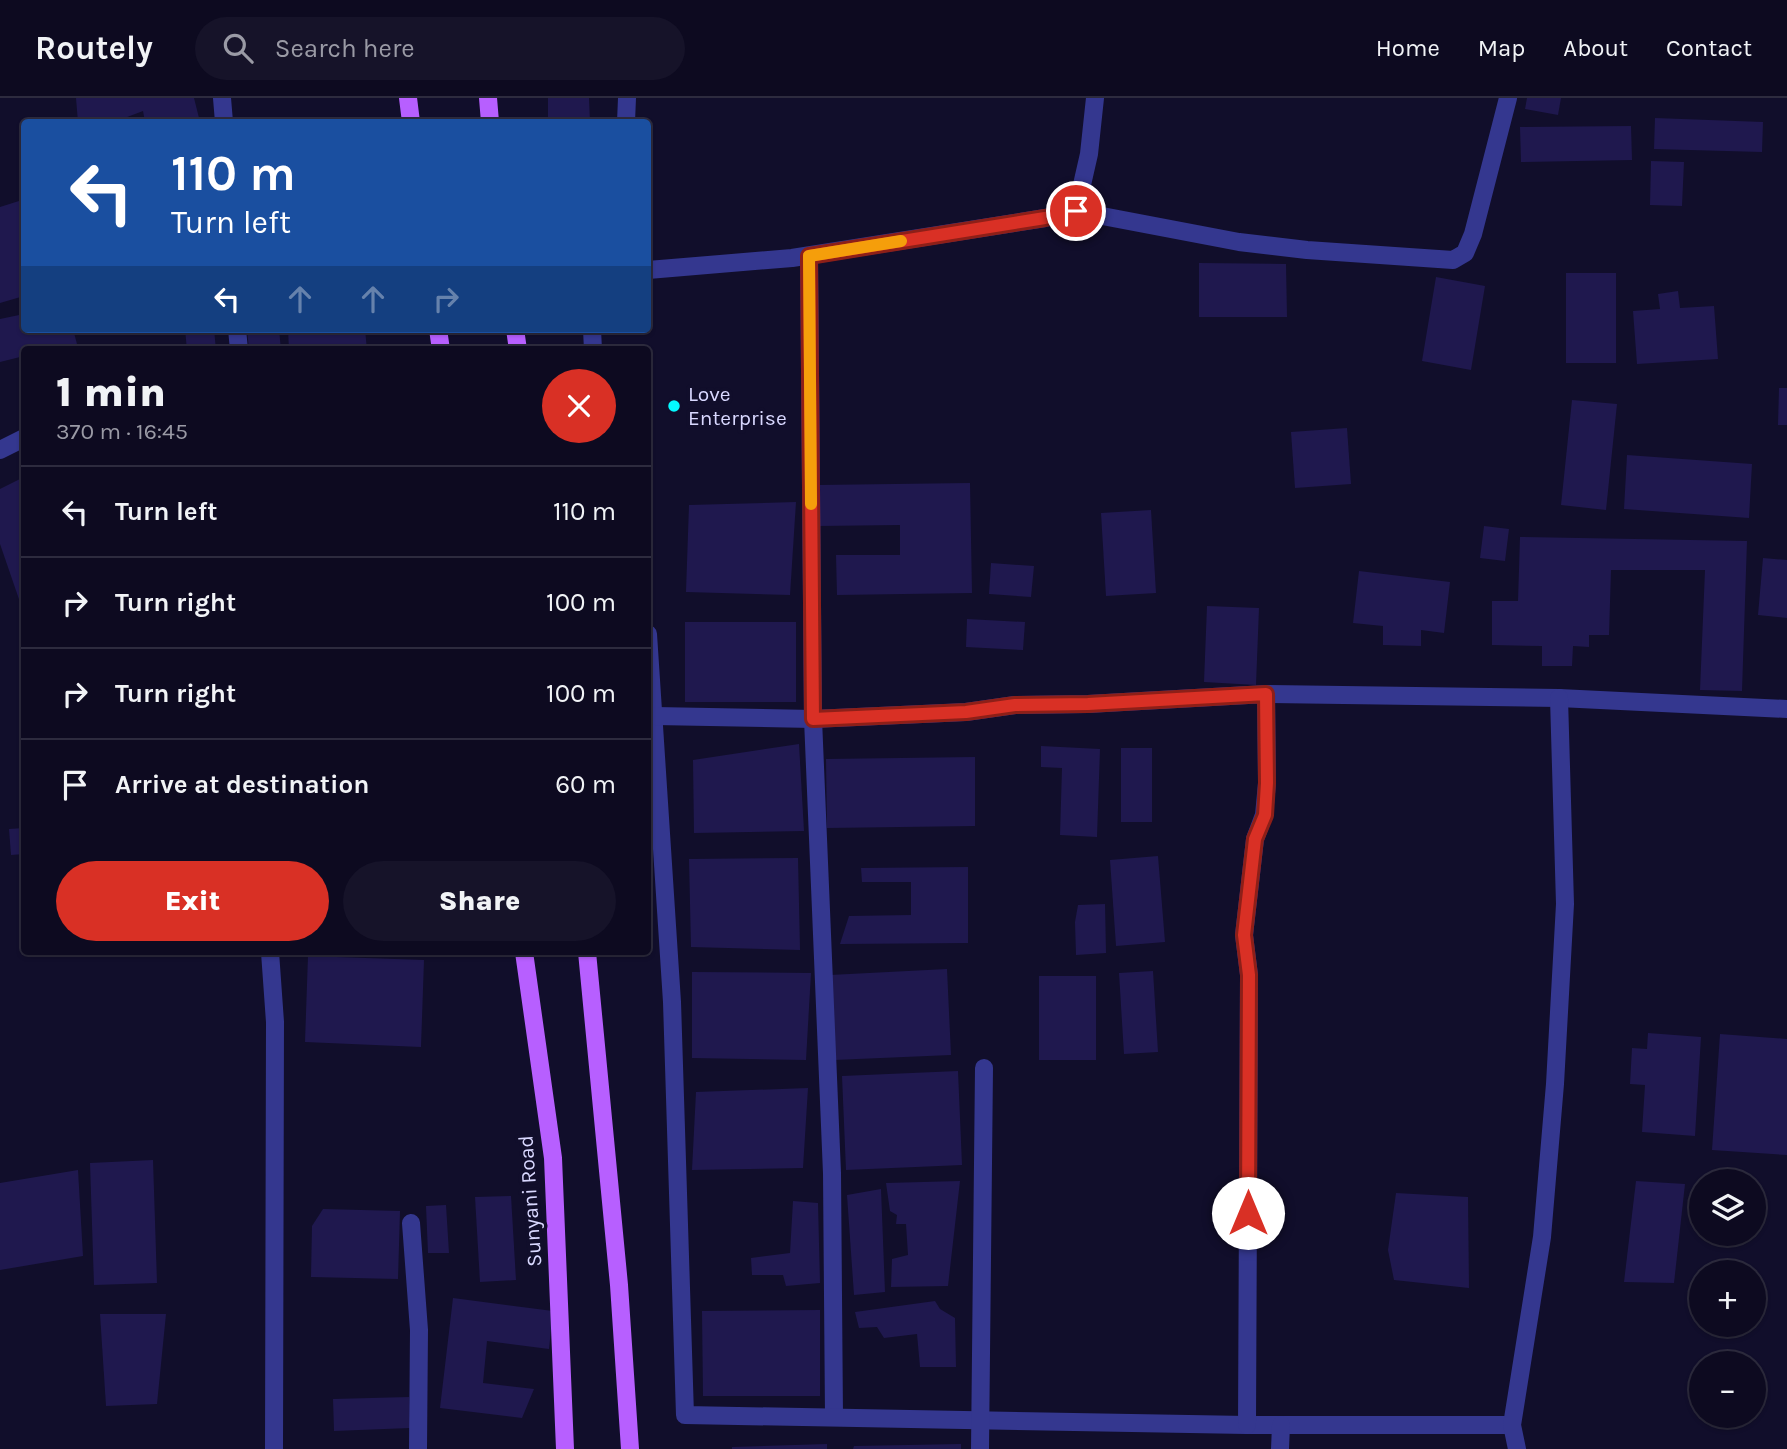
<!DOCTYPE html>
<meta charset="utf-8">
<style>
:root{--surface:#0d0a20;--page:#161329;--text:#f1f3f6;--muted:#9a9aa5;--line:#2d2b3e;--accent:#d93025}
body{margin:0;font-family:Karla,sans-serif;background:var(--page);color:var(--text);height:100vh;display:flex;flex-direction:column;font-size:26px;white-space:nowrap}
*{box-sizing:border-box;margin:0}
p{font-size:23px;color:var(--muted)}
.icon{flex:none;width:38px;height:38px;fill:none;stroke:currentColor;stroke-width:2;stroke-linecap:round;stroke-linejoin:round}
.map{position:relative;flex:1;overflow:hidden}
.drawer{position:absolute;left:21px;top:248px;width:630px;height:609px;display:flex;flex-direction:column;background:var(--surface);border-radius:7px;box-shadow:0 2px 5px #0004,0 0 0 2px var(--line)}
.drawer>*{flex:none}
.hud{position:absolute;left:21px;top:21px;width:630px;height:214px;border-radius:7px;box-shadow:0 2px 5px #0004,0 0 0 2px var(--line);background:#1a4fa0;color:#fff;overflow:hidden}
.buttons{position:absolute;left:1689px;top:1071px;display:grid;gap:14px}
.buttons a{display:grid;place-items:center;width:77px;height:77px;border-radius:50%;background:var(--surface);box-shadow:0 2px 5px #0004,0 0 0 2px var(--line);font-size:35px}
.pin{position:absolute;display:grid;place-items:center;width:60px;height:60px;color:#fff;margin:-30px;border:4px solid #fff;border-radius:50%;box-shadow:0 2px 7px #0007}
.me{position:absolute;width:77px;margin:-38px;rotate:0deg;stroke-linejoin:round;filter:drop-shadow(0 0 5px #0008)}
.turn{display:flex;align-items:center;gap:24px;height:147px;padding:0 35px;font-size:32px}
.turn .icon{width:91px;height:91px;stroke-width:2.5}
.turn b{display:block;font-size:49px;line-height:60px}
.lanes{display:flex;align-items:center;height:66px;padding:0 35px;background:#0003;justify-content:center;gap:35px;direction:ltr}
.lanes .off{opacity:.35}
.round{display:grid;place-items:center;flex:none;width:74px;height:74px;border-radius:37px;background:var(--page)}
.overview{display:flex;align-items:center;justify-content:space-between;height:119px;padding:0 35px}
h1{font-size:42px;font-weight:800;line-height:52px}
.button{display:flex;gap:14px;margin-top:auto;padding:14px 35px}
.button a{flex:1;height:80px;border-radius:42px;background:var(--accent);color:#fff;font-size:28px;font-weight:800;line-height:80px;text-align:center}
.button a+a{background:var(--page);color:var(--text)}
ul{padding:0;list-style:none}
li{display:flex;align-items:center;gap:21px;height:91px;padding:0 35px;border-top:2px solid var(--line)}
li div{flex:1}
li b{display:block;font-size:26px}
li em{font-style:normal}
header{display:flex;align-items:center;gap:42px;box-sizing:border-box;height:98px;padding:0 35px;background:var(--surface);border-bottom:2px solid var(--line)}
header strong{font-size:33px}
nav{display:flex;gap:38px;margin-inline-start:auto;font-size:24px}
.search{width:490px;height:63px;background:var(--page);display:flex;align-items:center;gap:18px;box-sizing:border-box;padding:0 24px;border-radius:38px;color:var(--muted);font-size:26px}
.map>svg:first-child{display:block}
.building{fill:#1f184e}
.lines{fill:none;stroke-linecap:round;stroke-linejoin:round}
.minor{stroke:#34378f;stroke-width:18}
.major{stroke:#b75fff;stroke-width:18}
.route-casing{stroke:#8d1f18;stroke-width:18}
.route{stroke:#d93025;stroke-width:12}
.slow{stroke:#f59e0b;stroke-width:12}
.poi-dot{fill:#04f9ff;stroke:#110e2b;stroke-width:2.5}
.labels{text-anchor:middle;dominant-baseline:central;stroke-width:7;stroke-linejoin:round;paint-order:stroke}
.poi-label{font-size:21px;fill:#d9d8ff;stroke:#110e2b;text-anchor:start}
.street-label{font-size:21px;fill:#d9d8ff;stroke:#110e2b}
</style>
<header>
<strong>Routely</strong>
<div class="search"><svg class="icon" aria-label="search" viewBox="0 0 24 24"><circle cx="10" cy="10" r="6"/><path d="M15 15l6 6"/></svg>Search here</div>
<nav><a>Home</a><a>Map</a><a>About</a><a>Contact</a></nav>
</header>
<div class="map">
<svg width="1787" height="1351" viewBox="0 0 1787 1351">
<rect width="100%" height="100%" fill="#110e2b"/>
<g class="building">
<path d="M76 0H194L200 24H145L143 13 114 24H78Z"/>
<path d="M548 0H589L590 24H548Z"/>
<path d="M1527 0H1561L1558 17 1525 11Z"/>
<path d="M1655 20 1763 24 1762 54 1654 51Z"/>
<path d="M1631 28 1632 62 1521 64 1520 29Z"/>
<path d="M1651 63 1684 64 1682 108 1650 107Z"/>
<path d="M19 103 24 121V198L0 205V109Z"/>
<path d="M1199 165 1286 166 1287 219H1199Z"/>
<rect x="1566" y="175" width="50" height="90"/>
<path d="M1436 179 1485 188 1471 272 1422 263Z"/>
<path d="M1678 193 1680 210 1714 208 1718 261 1637 266 1633 213 1660 211 1658 196Z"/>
<path d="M24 216V231H73L77 246 52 252H24V258L0 264V221Z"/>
<path d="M185 231H214L216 252H187Z"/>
<path d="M247 231H279L281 252H249Z"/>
<path d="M288 231H365L367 252H289Z"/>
<path d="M1779 290H1787V327H1778Z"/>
<path d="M1572 302 1617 306 1606 412 1561 407Z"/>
<path d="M1347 330 1351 386 1295 390 1291 334Z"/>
<path d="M1627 357 1752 366 1749 420 1624 411Z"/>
<path d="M24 379V506L21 507 0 446V391Z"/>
<path d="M970 385 972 495 837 497 836 457H900V427L818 428V387Z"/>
<path d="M796 404 790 497 686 494 689 407Z"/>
<path d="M1151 412 1156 495 1106 498 1101 415Z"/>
<path d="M1484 428 1509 431 1505 463 1480 460Z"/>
<path d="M1520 439 1747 443 1742 593 1700 592 1705 472H1611L1609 537H1589V549L1573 548 1572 568H1542V548L1492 547V503H1518Z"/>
<path d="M1763 460 1787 462V520L1758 517Z"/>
<path d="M991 465 1034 468 1031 499 989 496Z"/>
<path d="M1359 473 1450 484 1444 535 1421 532V548L1383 547V528L1353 525Z"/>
<path d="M1207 508 1259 510 1256 587 1204 584Z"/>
<path d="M967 521 1025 524 1023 552 966 549Z"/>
<rect x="685" y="524" width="111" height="80"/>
<path d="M799 646 804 733 694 735 693 662Z"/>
<path d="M1041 648 1100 651 1097 739 1060 737 1062 670 1041 669Z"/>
<rect x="1121" y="650" width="31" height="74"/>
<path d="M975 659V728L827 730 826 661Z"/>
<path d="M24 730V756L11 757 9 731Z"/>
<path d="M1158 758 1165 844 1116 848 1110 762Z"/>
<path d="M798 760 800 852 691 849 689 761Z"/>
<path d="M968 769V845L840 846 849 818 911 817V784H862L861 770Z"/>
<path d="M1105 806 1106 855 1076 857 1075 824 1078 807Z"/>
<path d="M308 858 424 862 421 949 305 944Z"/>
<path d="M947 871 951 957 834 962 830 877Z"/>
<path d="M1153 873 1158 954 1124 956 1119 875Z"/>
<path d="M692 874 811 875 806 962 692 960Z"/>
<rect x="1039" y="878" width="57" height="84"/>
<path d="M1648 935 1701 939 1695 1038 1642 1034 1645 987 1630 986 1632 950 1647 951Z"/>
<path d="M1720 936 1787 941V1057L1712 1052Z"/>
<path d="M958 973 962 1067 846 1072 842 978Z"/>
<path d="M808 990 803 1070 692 1072 696 994Z"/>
<path d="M153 1062 157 1185 94 1187 90 1065Z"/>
<path d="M78 1072 83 1158 0 1172V1085Z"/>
<path d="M960 1083 948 1188 891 1189 892 1161 908 1157 906 1126H896L897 1117 890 1113 886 1085Z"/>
<path d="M1636 1083 1685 1086 1674 1185 1624 1184Z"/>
<path d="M881 1091 885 1194 854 1197 847 1097Z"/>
<path d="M1396 1095 1468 1099 1469 1190 1394 1182 1388 1152Z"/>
<path d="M511 1098 516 1182 480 1184 475 1099Z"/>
<path d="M793 1103 818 1105 820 1185 786 1188 783 1177H752L751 1160 790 1155Z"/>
<path d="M446 1107 449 1155H428L426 1108Z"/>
<path d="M323 1111 400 1113 398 1181 311 1179 312 1128Z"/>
<path d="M453 1200 553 1213 549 1251 487 1243 483 1285 534 1291 522 1320 440 1310Z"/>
<path d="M935 1203 940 1211 955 1220 956 1269H920L917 1236 884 1240 877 1229 859 1230 855 1214Z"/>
<path d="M820 1212V1298H703L702 1213Z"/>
<path d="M100 1216H166L157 1306 106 1308Z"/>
<path d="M409 1299 410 1330 334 1333 333 1301Z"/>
<path d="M827 1346V1351H732V1349Z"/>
<path d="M961 1346V1351H853L854 1348Z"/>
</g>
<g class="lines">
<g class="minor">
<path d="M222 0 224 24"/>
<path d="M626 24 627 0"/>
<path d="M1076 113 1239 144 1307 152 1453 162 1465 155 1473 136 1508 0"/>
<path d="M809 158 813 621 832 1075 834 1319"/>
<path d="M648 172 792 160 1045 120 1076 113 1089 56 1095 0"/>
<path d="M237 231 239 252"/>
<path d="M592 231 593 252"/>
<path d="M0 352 24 340"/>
<path d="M648 536 672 904 685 1317 1247 1327H1512"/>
<path d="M655 618 813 621 966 614 1015 607 1088 606 1266 596 1559 600 1787 611"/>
<path d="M270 854 275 924 274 1351"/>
<path d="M411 1125 419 1232 418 1351"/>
<path d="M1247 1327 1249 877 1244 837 1255 741 1264 717 1267 685 1266 596"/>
<path d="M980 1351 984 970"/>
<path d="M1280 1351 1281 1327"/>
<path d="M1517 1351 1512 1327 1542 1139 1555 986 1565 806 1559 600"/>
</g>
<g class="major">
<path d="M408 0 411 24"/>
<path d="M488 0 490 24"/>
<path d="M438 231 441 252"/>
<path d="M515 231 518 252"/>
<path d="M524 854 553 1060 565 1351"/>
<path d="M587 854 619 1187 630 1351"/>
</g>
</g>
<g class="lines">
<g class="route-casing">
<path id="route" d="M1076 113 1045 120 809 158 813 621 966 614 1015 607 1088 606 1266 596 1267 685 1265 717 1255 741 1244 837 1249 877 1248 1115"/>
</g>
<use href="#route" class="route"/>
<path class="slow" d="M811 406 809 158 901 143"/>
</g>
<circle class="poi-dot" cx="674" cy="308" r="7"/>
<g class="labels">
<g class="poi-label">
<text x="688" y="296">Love<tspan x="688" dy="24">Enterprise</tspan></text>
</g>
<g class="street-label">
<text transform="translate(530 1103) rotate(-94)">Sunyani Road</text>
</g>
</g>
</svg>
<div class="buttons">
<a><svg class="icon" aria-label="layers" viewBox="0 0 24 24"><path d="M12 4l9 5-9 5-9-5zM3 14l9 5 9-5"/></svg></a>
<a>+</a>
<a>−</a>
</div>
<div class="pin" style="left:1076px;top:113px;background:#d93025"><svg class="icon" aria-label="arrive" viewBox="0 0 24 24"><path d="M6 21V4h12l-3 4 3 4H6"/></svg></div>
<svg class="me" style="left:1248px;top:1115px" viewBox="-20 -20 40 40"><circle r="19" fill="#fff"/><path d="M0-13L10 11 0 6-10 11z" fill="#d93025"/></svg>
<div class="hud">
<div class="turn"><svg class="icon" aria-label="left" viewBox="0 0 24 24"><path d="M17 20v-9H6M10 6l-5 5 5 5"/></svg><div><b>110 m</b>Turn left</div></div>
<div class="lanes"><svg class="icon" aria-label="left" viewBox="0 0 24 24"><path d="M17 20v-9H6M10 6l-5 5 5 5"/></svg><svg class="icon off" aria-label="ahead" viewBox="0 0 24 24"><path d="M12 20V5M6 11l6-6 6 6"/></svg><svg class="icon off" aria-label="ahead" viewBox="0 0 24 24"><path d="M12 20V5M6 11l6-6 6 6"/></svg><svg class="icon off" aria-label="right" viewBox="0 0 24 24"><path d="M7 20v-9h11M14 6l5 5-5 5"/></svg></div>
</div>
<section class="drawer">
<div class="overview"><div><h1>1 min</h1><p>370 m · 16:45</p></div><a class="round" style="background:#d93025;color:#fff"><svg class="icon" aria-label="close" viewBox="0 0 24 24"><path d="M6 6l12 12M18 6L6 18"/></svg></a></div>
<ul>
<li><svg class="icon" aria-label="left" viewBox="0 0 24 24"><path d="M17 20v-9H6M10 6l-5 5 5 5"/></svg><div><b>Turn left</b></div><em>110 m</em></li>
<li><svg class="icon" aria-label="right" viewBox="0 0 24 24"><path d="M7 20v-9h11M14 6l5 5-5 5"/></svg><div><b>Turn right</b></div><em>100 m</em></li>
<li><svg class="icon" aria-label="right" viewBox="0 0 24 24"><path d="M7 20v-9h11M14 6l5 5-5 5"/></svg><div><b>Turn right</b></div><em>100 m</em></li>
<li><svg class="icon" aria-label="arrive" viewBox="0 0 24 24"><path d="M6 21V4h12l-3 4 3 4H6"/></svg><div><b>Arrive at destination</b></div><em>60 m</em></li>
</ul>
<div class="button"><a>Exit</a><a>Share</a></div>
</section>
</div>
